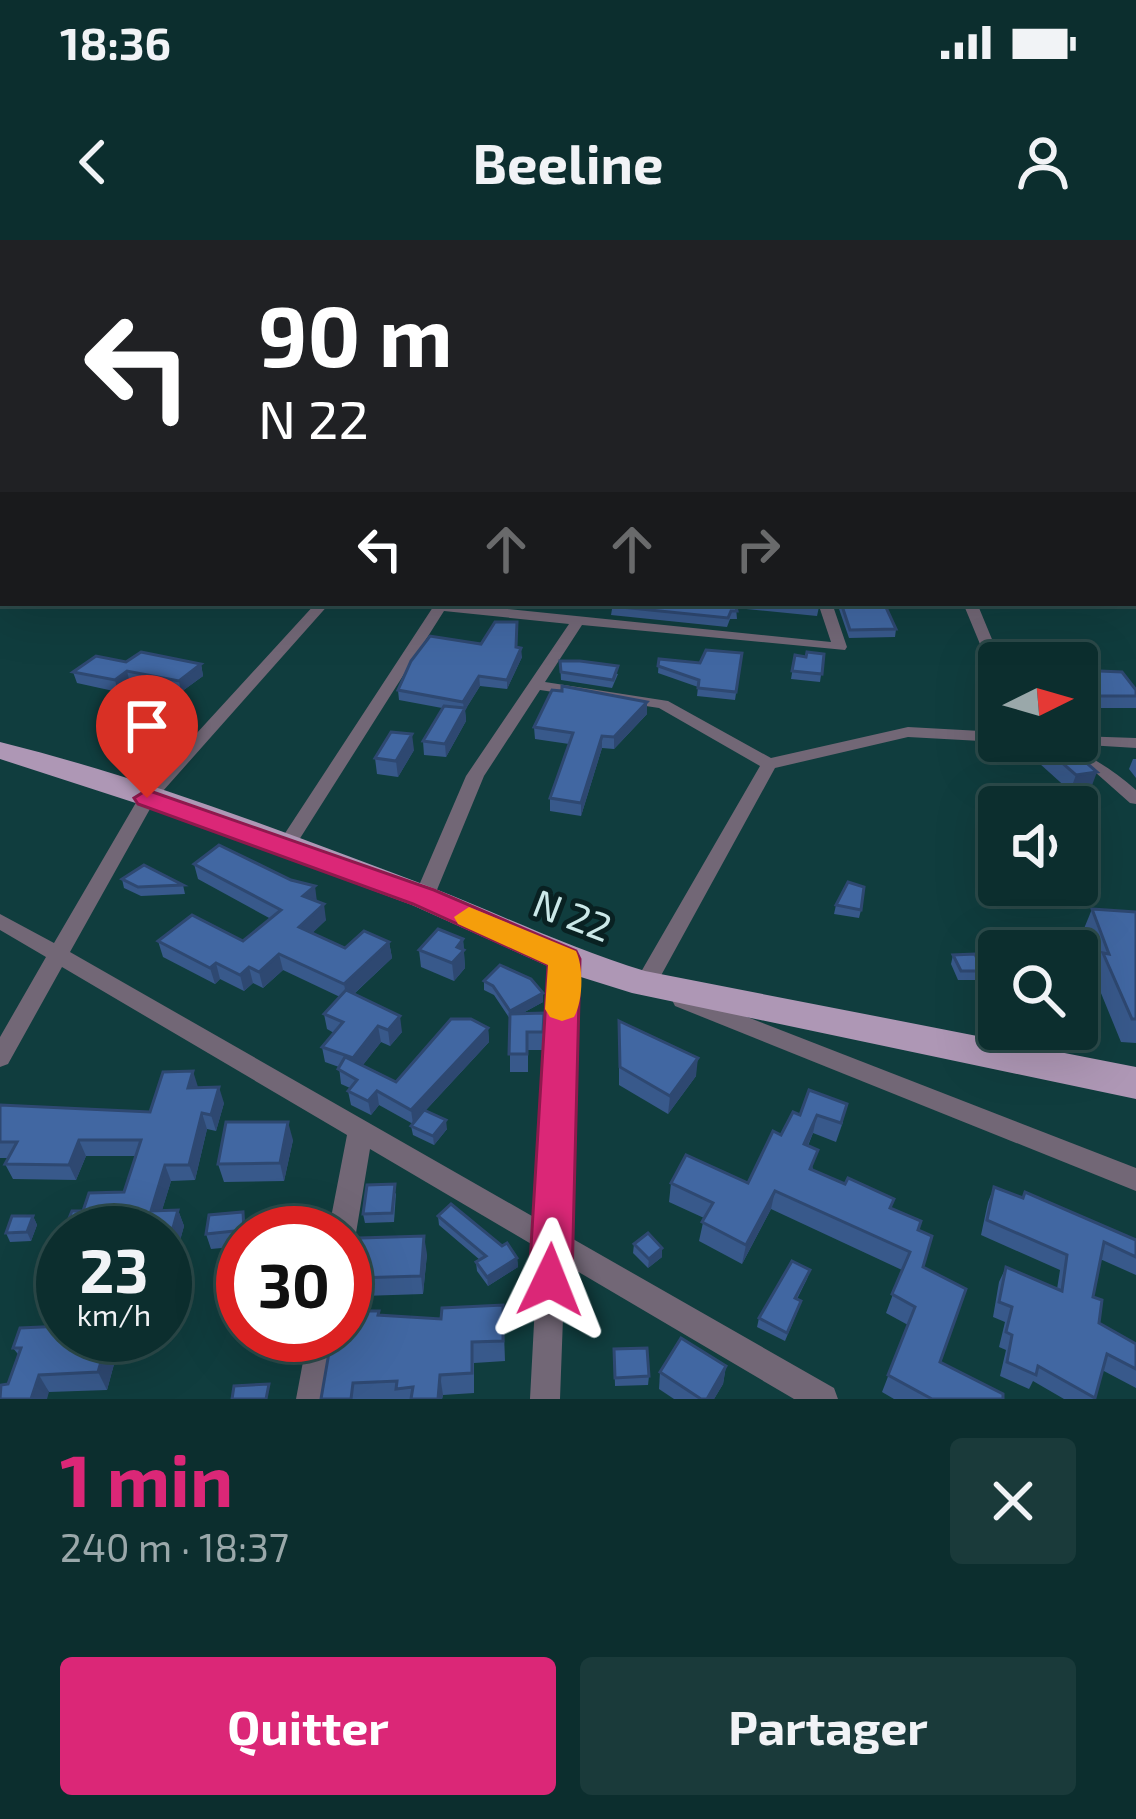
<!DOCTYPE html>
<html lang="fr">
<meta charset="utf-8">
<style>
:root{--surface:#0c2e2e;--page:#1a3a3a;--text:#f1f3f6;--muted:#9aa8aa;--line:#2c4a4a;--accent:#db2777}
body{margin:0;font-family:"Exo 2",sans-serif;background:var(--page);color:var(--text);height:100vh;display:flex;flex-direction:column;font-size:45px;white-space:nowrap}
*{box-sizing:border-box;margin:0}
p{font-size:39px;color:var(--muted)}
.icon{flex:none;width:66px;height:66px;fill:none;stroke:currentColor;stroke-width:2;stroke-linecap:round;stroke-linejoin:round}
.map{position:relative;height:1159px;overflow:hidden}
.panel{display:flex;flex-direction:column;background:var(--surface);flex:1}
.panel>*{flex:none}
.guide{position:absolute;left:0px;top:0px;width:1137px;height:366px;box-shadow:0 12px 48px #0002,0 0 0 3px var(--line);background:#202124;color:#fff;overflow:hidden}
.needle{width:78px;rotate:85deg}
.fabs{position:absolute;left:978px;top:402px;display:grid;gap:24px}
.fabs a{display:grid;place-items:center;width:120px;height:120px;border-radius:12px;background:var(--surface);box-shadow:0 12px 48px #0002,0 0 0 3px var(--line);font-size:60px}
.speed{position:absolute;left:36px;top:966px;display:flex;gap:24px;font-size:60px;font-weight:700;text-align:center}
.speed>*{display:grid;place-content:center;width:156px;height:156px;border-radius:50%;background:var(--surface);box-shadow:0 12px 48px #0002,0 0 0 3px var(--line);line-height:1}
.speed small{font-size:30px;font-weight:400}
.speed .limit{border:18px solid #d22;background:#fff;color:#111}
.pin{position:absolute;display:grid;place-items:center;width:102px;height:102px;color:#fff;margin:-123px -51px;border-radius:50% 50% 50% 0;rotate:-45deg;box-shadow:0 0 12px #0007}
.pin .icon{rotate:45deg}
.me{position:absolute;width:132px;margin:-66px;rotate:2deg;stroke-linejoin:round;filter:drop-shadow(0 0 9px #0008)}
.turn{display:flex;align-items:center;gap:42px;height:252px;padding:0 60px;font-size:54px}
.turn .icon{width:156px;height:156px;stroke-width:2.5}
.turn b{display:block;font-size:84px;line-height:102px}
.lanes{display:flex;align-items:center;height:114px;padding:0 60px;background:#0003;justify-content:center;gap:60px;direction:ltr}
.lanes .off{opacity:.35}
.round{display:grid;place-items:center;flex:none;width:126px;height:126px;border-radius:12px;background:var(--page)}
.summary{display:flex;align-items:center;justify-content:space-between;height:204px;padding:0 60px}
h1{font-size:72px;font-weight:700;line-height:90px;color:var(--accent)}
.button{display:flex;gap:24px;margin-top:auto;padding:24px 60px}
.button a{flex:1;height:138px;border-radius:12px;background:var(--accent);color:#fff;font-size:48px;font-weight:700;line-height:138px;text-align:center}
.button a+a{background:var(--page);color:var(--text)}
.status{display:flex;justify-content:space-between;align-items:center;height:84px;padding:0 60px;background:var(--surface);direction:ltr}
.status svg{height:33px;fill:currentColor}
header{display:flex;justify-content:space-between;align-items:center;height:156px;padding:0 60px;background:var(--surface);font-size:54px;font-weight:700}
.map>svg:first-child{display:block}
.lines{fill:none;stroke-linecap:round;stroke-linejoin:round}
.street{fill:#726776;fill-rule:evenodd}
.primary{fill:#ae97b5;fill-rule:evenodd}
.wall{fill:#38598b}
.shaded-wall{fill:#2e4871}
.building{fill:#4167a2;stroke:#2e4871;stroke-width:3}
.route{fill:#db2777;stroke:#8e194d;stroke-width:3}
.slow{fill:#f59e0b}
.labels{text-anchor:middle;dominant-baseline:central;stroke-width:10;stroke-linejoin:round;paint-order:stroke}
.street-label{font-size:39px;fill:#cbe8e8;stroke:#092122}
</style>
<div class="status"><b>18:36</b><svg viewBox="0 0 49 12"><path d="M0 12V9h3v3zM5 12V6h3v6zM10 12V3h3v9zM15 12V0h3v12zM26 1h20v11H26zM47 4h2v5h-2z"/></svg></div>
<header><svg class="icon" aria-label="back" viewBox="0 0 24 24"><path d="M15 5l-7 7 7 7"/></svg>Beeline<svg class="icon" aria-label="person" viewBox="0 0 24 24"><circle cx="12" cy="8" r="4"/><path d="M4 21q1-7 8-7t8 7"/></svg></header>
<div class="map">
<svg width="1136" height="1159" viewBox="0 0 1136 1159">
<rect width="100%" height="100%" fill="#103d3e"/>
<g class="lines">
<g class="street">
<path d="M1134 178 1136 179V185L1134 184Z"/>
<rect x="1134" y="202" width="2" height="6"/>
<path d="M0 215 3 216V222L0 221Z"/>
<path d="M316 363H330L155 560 70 712 539 980 553 719 557 714H571L575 719 566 995 834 1148 838 1159H794L565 1024 560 1159H530L538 1008 370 909 356 993 352 1002 345 1004V993H328L347 895 62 727 8 824 0 827V797L46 717 0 690V674L54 703 141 554Z"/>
<path d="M450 363 831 402 818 363H832L847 407 845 410 582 385 545 442 668 461 771 518 908 487 999 492V501H1002L999 502 908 497 775 528 658 741 663 747 660 753 652 755 637 750 634 744 760 526 659 468 540 450 484 536 434 657 424 663 414 657 466 536 569 384 444 371 292 611H278L276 607 435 364Z"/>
<path d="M963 363H977L1001 421 999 478 991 473 983 448 987 421Z"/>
<path d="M1077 496 1136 498V508L1071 504 1069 501H1077Z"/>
<path d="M1028 501C1070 501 1105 523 1136 550V564L1130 563 1095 532Z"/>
<path d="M683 752 1136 928V951L675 766 672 760 675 754Z"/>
<path d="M308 1095H338L326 1159H296Z"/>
</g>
<path class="primary" d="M0 502C146 538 292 595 433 648 504 676 572 709 645 731L1136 827V859L632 753 552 728 412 665 151 568 0 519Z"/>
</g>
<g class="wall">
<path d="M613 363H818L819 367 817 376 736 368 737 379H730L727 387 611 375Z"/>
<path d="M837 363H884L896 389 895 397 849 398Z"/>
<path d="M517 407 522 417 507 449 480 446 465 470 466 481 446 517 424 515 423 501 442 468 399 460 398 450Z"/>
<path d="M742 413 735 460 697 456 698 447 658 433 659 419 700 423Z"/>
<path d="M824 414 820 442 791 439 795 415 806 417Z"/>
<path d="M560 421 618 434 612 448 561 440Z"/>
<path d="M126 422 201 424 203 436 181 452 130 443 118 452 77 443 73 432Z"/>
<path d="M1077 430 1136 450V468H1077Z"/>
<path d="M647 462V474L614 509 602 508 581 576 550 571V558L569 504 535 499 534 487Z"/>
<path d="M1044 507 1091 548 1070 551 1039 523Z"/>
<path d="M414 510 398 537 377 534 375 518Z"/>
<path d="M1133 519H1136V538L1129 529Z"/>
<path d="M194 624 317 661 326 680 312 693 345 708 389 702 392 718 354 754 402 792 390 806 381 802 362 826 396 842 488 788 489 802 425 871 447 889 434 905 413 895 411 886 413 884 379 865 371 875 351 865 348 851 350 848 341 844 339 827 325 822 322 807 334 793 327 789 324 774 340 757 283 730 263 748 253 743 244 751 220 739 215 744 163 717 158 701H243L271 679 198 639Z"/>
<path d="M122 639 183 645 185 654 141 656 124 648Z"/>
<path d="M836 665 861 670 859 678 834 674Z"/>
<path d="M1092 669 1136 672V803L1121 802 1094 736 1097 729 1083 691Z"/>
<path d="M463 699 465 728 454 741 421 727 419 710Z"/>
<path d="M953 715 982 731 979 740H958L951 724Z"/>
<path d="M484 741 543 762 521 774 544 773V810H528V832H510V779L494 755 484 750Z"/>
<path d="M619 781 696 836 668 874 619 845Z"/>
<path d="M198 847 224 863 216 891 207 889 195 940 171 941 162 970H178L184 986 179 1004H165V993H63L83 971 124 952 136 916H86L76 940 13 939 5 924 8 918H0V865L150 872Z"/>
<path d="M809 850 843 882 836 902 813 893 808 906 813 930 891 968 918 990 940 1122 1003 1159H894L882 1152 908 1085 886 1073 902 1030 771 969 742 1024 699 1001 704 978 669 962 671 943H748L781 895 800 875Z"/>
<path d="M293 900 284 941 224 942 218 924Z"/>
<path d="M994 947 1136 1017V1035L1100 1019 1093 1057 1099 1083 1136 1104V1148L1102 1130 1094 1159H1064L1033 1141 1029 1149 1000 1136 1006 1110 999 1107 1005 1082 993 1077 999 1042 1006 1027 1057 1049 1060 1030 981 995 988 962Z"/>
<path d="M396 953 394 982 365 983 363 974Z"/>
<path d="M33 976 37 985 31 1001 10 1002 6 993Z"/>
<path d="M438 976 502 1006 517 1018 518 1027 488 1046 477 1031 476 1022 480 1020 439 985Z"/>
<path d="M248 987V993H243V1006L211 1009 206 994Z"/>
<path d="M63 993V1026L56 1012Z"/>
<path d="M634 1004 662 1008V1017L648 1028 633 1013Z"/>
<path d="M427 1014 423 1054 363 1056 366 1071H379L380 1075 441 1079 503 1065 505 1121 474 1123V1153L443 1155 442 1159H321L358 1054 355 1038Z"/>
<path d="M810 1030 807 1039 797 1059 798 1070 785 1101 757 1087 759 1078Z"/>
<path d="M63 1095H117L120 1102 107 1150 49 1152 13 1108Z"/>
<path d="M614 1109 649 1136 648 1145 615 1146Z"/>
<path d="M726 1126 723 1144 714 1159H674L659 1149 660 1132Z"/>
</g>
<g class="shaded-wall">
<path d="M521 408 522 417 507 449V440Z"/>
<path d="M201 424 203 436 181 452 179 441Z"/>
<path d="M127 431 130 443 118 452 115 440Z"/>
<path d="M479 436 480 446 465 470 466 481 446 517 445 504 464 470 463 462Z"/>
<path d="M647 462V474L614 509V497Z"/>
<path d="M412 494 414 510 398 537 396 521Z"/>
<path d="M602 496V508L581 576V563Z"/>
<path d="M1097 532 1091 548 1070 551 1076 535Z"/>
<path d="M315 646 317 662 303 656Z"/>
<path d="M324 664 326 680 302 703 299 687Z"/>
<path d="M463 699 465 728 454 741 452 723 457 707Z"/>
<path d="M389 702 392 718 347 760 344 744Z"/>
<path d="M279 714 283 730 263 748 259 732Z"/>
<path d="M216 723 220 739 215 744 210 728Z"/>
<path d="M249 727 253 743 244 751 240 735Z"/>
<path d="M543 753V762L510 780V771Z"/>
<path d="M400 776 402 792 390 806 388 790Z"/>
<path d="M378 786 381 802 356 834 353 818Z"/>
<path d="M488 788 489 802 413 884 411 870Z"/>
<path d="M698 818 696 836 668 874 670 856Z"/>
<path d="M193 831 198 847 193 864 188 848Z"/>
<path d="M219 847 224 863 216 891 211 875Z"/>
<path d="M377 851 379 865 371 875 368 861Z"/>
<path d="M202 873 207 889 195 940 189 925Z"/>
<path d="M817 875 813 893 800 923 804 904Z"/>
<path d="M446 880 447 889 434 905 433 896Z"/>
<path d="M288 882 293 900 284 941 280 923Z"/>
<path d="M79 900 86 916 76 940 69 925Z"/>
<path d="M165 925 171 941 157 987 151 971Z"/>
<path d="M775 951 771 969 742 1024 746 1005Z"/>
<path d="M178 970 184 986 179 1004 173 988Z"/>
<path d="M33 976 37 985 31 1001 27 992Z"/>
<path d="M424 996 427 1014 423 1054 421 1036Z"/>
<path d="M662 1008V1017L648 1028 649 1019Z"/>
<path d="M517 1018 518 1027 488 1046 487 1037Z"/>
<path d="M109 1095H117L120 1102 107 1150 98 1132Z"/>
<path d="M726 1126 723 1144 714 1159H707Z"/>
<path d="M39 1135 49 1152 47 1159H31Z"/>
<path d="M440 1135 443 1155 442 1159H438Z"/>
</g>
<g class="building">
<path d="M1134 144H1136V169L1134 175Z"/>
<path d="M613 363H735L737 371H731L728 378 611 366Z"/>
<path d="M776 363H818L819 367Z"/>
<path d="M841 363H884L896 389 850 390Z"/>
<path d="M495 382H517L516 407 521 408 507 440 479 436 463 462 398 450 411 421 430 396 481 404Z"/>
<path d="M706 410 742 413 736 452 698 448 699 440 658 426 659 419 700 423Z"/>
<path d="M141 412 201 424 179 441 127 431 115 440 73 432 96 416 126 422Z"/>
<path d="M807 412 824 414 822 434 792 431 795 415 806 417Z"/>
<path d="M560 421H580L618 426 613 440 561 432Z"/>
<path d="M1077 430 1122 432 1136 450V456H1077Z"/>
<path d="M562 446 647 462 614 497 602 496 581 563 550 558 573 493 534 487 552 450 562 451Z"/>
<path d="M444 466 465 468 445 504 423 501Z"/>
<path d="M391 492 412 494 396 521 375 518Z"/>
<path d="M1066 505 1097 532 1076 535 1044 507Z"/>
<path d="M219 605 291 640 315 646 303 656 324 664 299 687 345 708 364 691 389 702 344 744 279 714 259 732 249 727 240 735 216 723 210 728 158 701 192 675 243 701 281 670 194 624Z"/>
<path d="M144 625 183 645 138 647 122 639Z"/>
<path d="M848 642 864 647 861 670 836 665Z"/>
<path d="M1092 669 1136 672V779H1132L1103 713 1109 714Z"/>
<path d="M438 689 463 699 457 707 464 710 452 723 419 710Z"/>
<path d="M975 714 982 731H961L953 715Z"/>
<path d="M500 725 531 739 543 753 510 771 493 746 484 741Z"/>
<path d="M346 750 400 776 388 790 378 786 353 818 322 807 343 782 324 774Z"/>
<path d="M544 773 543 792H527V814H509L510 774Z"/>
<path d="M451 779H471L488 788 411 870 377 851 368 861 348 851 357 840 338 829 345 817 396 842Z"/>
<path d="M619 781 698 818 670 856 620 827Z"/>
<path d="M193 831 188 848 219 847 211 875 202 873 189 925H165L151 971 178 970 173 988 129 990 128 993H63L72 971H83L89 953 124 952 141 900H79L69 925 5 924 17 902H0V865L150 872 163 832Z"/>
<path d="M809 850 847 864 841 883 817 875 804 904 818 910 810 929 845 944 848 938 894 959 890 968 921 981 918 990 932 996 923 1027 966 1049 940 1122 1003 1154V1159H932L888 1135 915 1067 892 1054 910 1012 775 951 746 1005 702 982 713 963 671 943 686 915 748 943 773 891 781 895 793 872 800 875Z"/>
<path d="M424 870 446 880 433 896 411 886Z"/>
<path d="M226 882H288L280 923 218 924Z"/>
<path d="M395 944 392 973 363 974 367 945Z"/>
<path d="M994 947 1023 958 1025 952 1136 1000V1017L1104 1002 1093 1057 1102 1060 1099 1083 1136 1104V1129L1107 1114 1095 1158 1038 1126 1036 1135 1007 1122 1012 1095 1006 1092 1012 1067 999 1062 1006 1027 1062 1051 1067 1015 987 980Z"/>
<path d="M451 964 502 1006 507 1003 517 1018 487 1037 476 1022 486 1016 438 976Z"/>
<path d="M243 972 244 990 206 994 209 975Z"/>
<path d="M12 976H33L27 992 6 993Z"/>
<path d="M63 993V1011L56 1012Z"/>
<path d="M648 993 662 1008 649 1019 634 1004Z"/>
<path d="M424 996 421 1036 355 1038 360 998Z"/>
<path d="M792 1021 810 1030 795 1058 801 1061 787 1093 759 1078Z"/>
<path d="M345 1054H363L360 1071H379L378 1075 441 1079 442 1068 503 1065V1101L472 1102V1133L440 1135 438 1159H411L413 1147 396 1149 397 1141 353 1143 351 1159H321L332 1095H345Z"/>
<path d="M63 1086V1095H109L98 1132 39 1135 31 1159H0L1 1145 8 1144 21 1108H13L20 1088Z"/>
<path d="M681 1098 726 1126 707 1159H701L660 1132Z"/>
<path d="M647 1108 649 1136 615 1138 614 1109Z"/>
<path d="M269 1144 266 1159H232L234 1146Z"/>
</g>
<linearGradient id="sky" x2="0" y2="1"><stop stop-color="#092222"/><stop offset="0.47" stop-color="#315763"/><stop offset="1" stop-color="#315763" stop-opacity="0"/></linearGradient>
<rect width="1136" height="306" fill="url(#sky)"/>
<path class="route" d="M147 550 434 650 576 711 580 719 572 1040 566 1054 550 1060 535 1054 529 1040 548 725 413 664 138 564 134 558Z"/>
<path class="slow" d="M469 667 576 711C584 727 583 762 574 777L562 781 550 777 545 769 548 725 458 684 454 677Z"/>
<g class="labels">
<g class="street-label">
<text transform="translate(573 674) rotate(21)">N 22</text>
</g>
</g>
</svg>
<div class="fabs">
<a><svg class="needle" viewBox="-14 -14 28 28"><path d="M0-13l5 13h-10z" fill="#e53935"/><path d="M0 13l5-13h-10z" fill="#9aa8aa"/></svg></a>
<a><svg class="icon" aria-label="sound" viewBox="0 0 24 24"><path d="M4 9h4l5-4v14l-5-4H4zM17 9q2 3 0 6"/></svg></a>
<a><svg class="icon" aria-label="search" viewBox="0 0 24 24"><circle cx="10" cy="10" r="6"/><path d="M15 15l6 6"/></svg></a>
</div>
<div class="speed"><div>23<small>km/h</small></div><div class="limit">30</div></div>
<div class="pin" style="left:147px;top:558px;background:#d93025"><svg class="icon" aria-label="arrive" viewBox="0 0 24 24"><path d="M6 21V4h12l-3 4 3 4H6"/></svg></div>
<svg class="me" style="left:550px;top:1040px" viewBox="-20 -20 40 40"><path d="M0-17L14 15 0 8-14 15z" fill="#db2777" stroke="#fff" stroke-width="4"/></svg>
<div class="guide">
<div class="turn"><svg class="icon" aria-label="left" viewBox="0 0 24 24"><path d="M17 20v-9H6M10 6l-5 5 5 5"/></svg><div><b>90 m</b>N 22</div></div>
<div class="lanes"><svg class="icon" aria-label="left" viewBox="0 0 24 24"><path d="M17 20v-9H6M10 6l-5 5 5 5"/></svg><svg class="icon off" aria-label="ahead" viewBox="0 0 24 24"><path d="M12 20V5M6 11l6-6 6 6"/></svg><svg class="icon off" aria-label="ahead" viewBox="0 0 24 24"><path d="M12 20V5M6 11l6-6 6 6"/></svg><svg class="icon off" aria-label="right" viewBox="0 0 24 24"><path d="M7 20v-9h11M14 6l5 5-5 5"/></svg></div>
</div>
</div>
<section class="panel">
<div class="summary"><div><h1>1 min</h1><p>240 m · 18:37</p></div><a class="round"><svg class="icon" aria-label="close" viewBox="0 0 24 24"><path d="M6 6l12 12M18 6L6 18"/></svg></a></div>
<div class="button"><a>Quitter</a><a>Partager</a></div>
</section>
